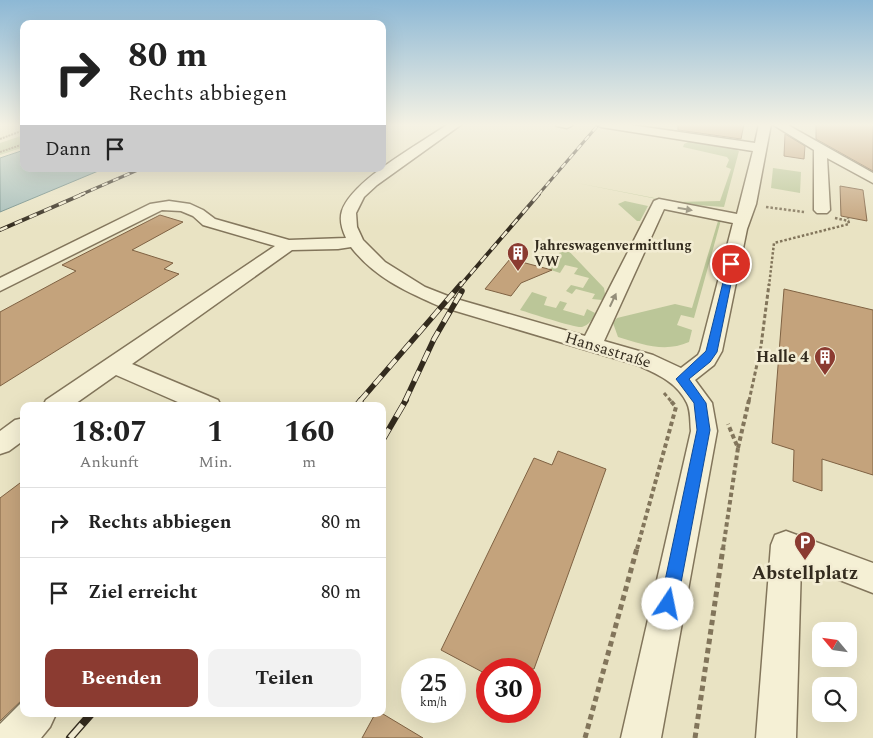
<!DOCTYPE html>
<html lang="de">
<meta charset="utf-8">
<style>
:root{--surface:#fff;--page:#f2f2f2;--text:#222;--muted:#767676;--line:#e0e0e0;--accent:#8b3b31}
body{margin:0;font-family:Spectral,serif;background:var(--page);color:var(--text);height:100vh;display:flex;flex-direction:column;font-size:19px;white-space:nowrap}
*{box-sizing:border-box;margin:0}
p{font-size:16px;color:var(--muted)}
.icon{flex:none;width:28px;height:28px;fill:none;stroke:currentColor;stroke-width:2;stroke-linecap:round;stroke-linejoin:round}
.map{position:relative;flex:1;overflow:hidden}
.side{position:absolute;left:20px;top:402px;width:366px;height:315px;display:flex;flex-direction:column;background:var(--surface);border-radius:10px;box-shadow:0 5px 20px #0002}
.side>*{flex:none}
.hud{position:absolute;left:20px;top:20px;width:366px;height:152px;border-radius:10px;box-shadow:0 5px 20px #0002;background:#fff;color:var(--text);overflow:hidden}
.needle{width:32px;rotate:299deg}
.buttons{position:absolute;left:812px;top:622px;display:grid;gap:10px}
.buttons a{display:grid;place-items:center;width:45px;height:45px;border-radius:10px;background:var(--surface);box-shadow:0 5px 20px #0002;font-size:25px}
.speed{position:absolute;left:401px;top:658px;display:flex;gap:10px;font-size:25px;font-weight:700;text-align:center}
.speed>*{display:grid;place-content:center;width:65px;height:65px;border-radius:50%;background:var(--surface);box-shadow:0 5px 20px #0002;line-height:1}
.speed small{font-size:12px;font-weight:400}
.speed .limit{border:8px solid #d22;background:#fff;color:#111}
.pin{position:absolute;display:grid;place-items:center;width:42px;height:42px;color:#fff;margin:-21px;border:2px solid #fff;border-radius:50%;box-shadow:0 1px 5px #0007}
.me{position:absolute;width:55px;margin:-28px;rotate:11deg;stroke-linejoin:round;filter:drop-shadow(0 0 4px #0008)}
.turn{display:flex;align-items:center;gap:18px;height:105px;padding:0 25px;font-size:22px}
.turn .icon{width:65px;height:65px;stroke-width:2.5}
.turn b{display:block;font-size:35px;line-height:42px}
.then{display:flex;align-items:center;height:48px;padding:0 25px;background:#0003;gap:10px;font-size:19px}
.eta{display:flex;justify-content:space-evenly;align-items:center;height:85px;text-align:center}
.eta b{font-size:30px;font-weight:700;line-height:35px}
.button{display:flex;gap:10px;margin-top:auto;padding:10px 25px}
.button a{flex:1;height:58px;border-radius:10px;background:var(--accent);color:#fff;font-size:20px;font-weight:700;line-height:58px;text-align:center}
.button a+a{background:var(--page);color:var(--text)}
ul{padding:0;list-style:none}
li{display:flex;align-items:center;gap:15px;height:70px;padding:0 25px;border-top:1px solid var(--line)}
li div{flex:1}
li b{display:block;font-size:19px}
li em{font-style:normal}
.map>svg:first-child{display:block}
.green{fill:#bbc698}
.water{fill:#a5bdb9;stroke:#6d8a86}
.building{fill:#c4a37c;stroke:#7f6243}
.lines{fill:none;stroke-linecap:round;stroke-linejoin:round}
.minor-casing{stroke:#82755b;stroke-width:3}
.path-far4{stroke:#82755b;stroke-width:2;stroke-dasharray:2 1;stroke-linecap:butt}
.path-far3{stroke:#82755b;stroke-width:2.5;stroke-dasharray:2.5 2;stroke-linecap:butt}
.path-far2{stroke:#82755b;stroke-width:3;stroke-dasharray:4 2.5;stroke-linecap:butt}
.path-far1{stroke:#82755b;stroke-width:4;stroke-dasharray:4.5 3;stroke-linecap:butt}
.path{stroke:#82755b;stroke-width:5;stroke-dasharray:5.5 4;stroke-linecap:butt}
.minor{fill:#f5f0d5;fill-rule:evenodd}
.rail-far4-casing{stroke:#332b1e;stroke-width:3}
.rail-far3-casing{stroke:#332b1e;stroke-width:4}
.rail-far2-casing{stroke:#332b1e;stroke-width:5.5}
.rail-far1-casing{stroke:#332b1e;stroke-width:6}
.rail-casing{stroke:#332b1e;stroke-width:8}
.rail-far4{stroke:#f2ecd2;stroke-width:2;stroke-dasharray:6;stroke-linecap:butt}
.rail-far3{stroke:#f2ecd2;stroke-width:2.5;stroke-dasharray:8;stroke-linecap:butt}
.rail-far2{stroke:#f2ecd2;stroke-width:4;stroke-dasharray:11;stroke-linecap:butt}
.rail-far1{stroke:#f2ecd2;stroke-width:4.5;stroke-dasharray:14;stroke-linecap:butt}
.rail{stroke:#f2ecd2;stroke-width:5.5;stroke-dasharray:18;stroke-linecap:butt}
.oneway{fill:#948e7a}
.route{fill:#1a73e8;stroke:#114b97}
.labels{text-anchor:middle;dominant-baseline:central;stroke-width:5;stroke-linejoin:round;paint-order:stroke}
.far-poi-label{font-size:14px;font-weight:bold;fill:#332b1e;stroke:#f2ecd2;text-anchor:start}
.street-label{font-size:16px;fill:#332b1e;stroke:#f2ecd2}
.poi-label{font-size:16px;font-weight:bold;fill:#332b1e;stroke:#f2ecd2;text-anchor:end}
.near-poi-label{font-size:19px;font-weight:bold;fill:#332b1e;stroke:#f2ecd2}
</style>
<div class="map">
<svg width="873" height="738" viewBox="0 0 873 738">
<rect width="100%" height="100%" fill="#e9e3c3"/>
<g class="green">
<path d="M24 135V147L0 155V143Z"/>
<path d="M690 141 735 149 739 151 724 207 682 204 577 183 675 202 720 201 731 169 726 167 729 160 727 157 683 147 684 144Z"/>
<path d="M773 168 801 172 800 193 771 188Z"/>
<path d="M625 201 648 206 640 221H637L618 204Z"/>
<path d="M721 220 694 318 681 315 677 325 692 330 689 342C665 353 641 344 618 337L613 323 617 318 675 304 692 308 718 221Z"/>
<path d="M564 246 604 288 605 294 602 300 592 299 595 294 576 289 572 294 566 291 571 285 583 288 589 278 574 274 578 268 565 265 560 273 548 269Z"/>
<path d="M532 292 547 297 544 305 556 308 560 301 567 303 563 310 584 316 587 309 595 313C592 320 589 325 582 327 575 328 530 313 520 310Z"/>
</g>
<path class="water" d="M24 150V169H103L0 212V158Z"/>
<g class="building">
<path d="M678 124H744L741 139 678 130Z"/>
<path d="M816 124H873V171L816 139Z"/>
<path d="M785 134 805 146 804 159 784 156Z"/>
<path d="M840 186 863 190 867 221 841 216Z"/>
<path d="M160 215 183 222 132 250 173 263 164 269 179 274 0 386V312L76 271 62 265Z"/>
<path d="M510 259 552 270 521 283 511 296 485 289Z"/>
<path d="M784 289 873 310V475L822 459V491L793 481 794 450 772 443Z"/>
<path d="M558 451 606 469 534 669H488V675L441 650 534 458 552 465Z"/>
<path d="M24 480V698L0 721V498Z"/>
<path d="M375 714H383L423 738H362Z"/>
</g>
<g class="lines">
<g class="minor-casing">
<g id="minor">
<path d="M448 124H462L377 185 364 197 356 213 357 227 363 240 385 262 425 287 453 298 585 336 654 201 659 199 737 214 753 151 601 127 595 124H624L755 143 759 124H771L756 204 747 229 722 351 714 365 695 380 712 403 717 431 661 738H621L691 431C690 423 691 411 687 403 677 382 657 374 637 365L439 306C405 291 374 277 351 247L338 249 292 250 132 364 218 400 221 406H187L116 375 72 406H43L46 400 275 246 203 225 193 216 181 211 162 210 0 291V278L150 204 169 201 190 204 203 210 215 219 289 240 346 238C342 229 339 220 342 211 352 180 420 144 448 124ZM664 209 733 223 700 351 698 355 681 368 653 355 604 341Z"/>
<path d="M555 124H572L573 125 567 128 557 126Z"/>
<path d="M772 124H786L873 173V183L827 158 830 210 827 213H817L814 210V150Z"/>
<path d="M24 418V440L9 451 0 454V431L15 420Z"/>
<path d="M786 531 873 563V593L801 565 796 738H756L771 545 775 535Z"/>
<path d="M24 700V714H56L50 727 41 738H0V724Z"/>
</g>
</g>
<g class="path-far4">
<path d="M0 139 24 130"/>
<path d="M0 152 24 144"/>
</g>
<g class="path-far3">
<path d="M766 207 804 212"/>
<path d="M835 218 849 221"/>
<path d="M769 286 774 243 849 224 848 218"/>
</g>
<g class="path-far2">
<path d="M664 393 671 401"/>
<path d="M749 401 761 346 769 284"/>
</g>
<g class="path-far1">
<path d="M738 448 749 400"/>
<path d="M637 549 676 407 670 400"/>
<path d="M723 549 738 448 728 424"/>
</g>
<g class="path">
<path d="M585 738 637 548"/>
<path d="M695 738 723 548"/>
</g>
<use href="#minor" class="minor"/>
<g class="rail-far4-casing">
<g id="rail-far4">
<path d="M80 195 140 169"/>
<path d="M538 195 599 124"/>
</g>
</g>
<g class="rail-far3-casing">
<g id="rail-far3">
<path d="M0 230 83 194"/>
<path d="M460 286 539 194"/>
</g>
</g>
<g class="rail-far2-casing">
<g id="rail-far2">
<path d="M360 401 461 284"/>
<path d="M405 401 434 339 462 291"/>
</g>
</g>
<g class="rail-far1-casing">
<g id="rail-far1">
<path d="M356 406 361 400"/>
<path d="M382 441 406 400"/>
</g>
</g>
<g class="rail-casing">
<path id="rail" d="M70 738 91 714"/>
</g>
<use href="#rail-far4" class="rail-far4"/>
<use href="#rail-far3" class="rail-far3"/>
<use href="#rail-far2" class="rail-far2"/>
<use href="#rail-far1" class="rail-far1"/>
<use href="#rail" class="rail"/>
</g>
<defs><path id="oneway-solid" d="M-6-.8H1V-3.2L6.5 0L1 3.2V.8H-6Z" transform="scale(1.25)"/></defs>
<g class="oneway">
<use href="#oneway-solid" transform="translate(685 209) rotate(10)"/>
<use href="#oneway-solid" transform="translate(613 300) rotate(-65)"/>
</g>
<linearGradient id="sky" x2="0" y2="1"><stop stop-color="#8db8d5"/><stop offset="0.55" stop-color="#f5f2e4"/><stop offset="1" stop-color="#f5f2e4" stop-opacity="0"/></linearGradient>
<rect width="873" height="227" fill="url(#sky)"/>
<path class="route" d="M728 262H734L735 264 717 352 710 362 689 379 706 403 710 430 677 604 674 609 668 612 663 609 660 604 697 430 694 403 676 379 706 351Z"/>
<defs>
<g id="building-pin" transform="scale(1.125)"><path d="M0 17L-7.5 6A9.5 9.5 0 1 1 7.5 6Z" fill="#8b3b31" stroke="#f2ecd2"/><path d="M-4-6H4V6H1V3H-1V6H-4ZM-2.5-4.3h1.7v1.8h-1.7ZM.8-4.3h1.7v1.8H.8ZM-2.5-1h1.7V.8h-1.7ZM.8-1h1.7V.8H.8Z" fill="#fff"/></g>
<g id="parking-pin" transform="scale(1.125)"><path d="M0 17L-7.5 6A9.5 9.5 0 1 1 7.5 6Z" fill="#8b3b31" stroke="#f2ecd2"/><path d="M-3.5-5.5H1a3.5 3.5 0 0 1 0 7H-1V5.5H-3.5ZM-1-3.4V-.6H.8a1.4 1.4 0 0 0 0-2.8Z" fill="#fff"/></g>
</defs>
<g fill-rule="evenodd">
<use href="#building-pin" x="518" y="253"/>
<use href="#building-pin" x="825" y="357"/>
<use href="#parking-pin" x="805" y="542"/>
</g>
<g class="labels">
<g class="far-poi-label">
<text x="534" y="245">Jahreswagenvermittlung<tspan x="534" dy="16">VW</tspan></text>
</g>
<g class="street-label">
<text transform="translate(608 350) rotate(17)">Hansastraße</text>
</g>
<g class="poi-label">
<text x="809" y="357">Halle 4</text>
</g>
<g class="near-poi-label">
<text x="805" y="573">Abstellplatz</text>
</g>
</g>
</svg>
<div class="buttons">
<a><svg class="needle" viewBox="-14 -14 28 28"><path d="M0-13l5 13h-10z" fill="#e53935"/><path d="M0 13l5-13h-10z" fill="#767676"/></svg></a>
<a><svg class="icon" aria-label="search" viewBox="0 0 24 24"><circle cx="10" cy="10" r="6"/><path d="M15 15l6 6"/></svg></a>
</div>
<div class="speed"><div>25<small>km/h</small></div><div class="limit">30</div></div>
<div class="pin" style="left:731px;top:264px;background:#d93025"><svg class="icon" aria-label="arrive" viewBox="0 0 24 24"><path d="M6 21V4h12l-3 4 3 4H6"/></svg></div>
<svg class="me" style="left:668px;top:604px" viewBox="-20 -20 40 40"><circle r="19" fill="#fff"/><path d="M0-13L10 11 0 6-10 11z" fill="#1a73e8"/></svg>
<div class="hud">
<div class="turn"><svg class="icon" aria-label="right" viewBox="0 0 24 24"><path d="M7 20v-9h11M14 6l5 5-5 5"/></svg><div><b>80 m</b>Rechts abbiegen</div></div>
<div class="then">Dann<svg class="icon" aria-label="arrive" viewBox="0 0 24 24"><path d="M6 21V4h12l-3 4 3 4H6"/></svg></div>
</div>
<section class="side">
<div class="eta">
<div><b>18:07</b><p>Ankunft</p></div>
<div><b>1</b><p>Min.</p></div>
<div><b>160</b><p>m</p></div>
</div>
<ul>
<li><svg class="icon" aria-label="right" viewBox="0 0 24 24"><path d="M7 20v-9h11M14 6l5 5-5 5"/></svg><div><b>Rechts abbiegen</b></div><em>80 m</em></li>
<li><svg class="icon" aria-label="arrive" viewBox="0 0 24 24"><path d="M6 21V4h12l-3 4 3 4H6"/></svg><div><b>Ziel erreicht</b></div><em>80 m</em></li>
</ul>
<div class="button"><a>Beenden</a><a>Teilen</a></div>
</section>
</div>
